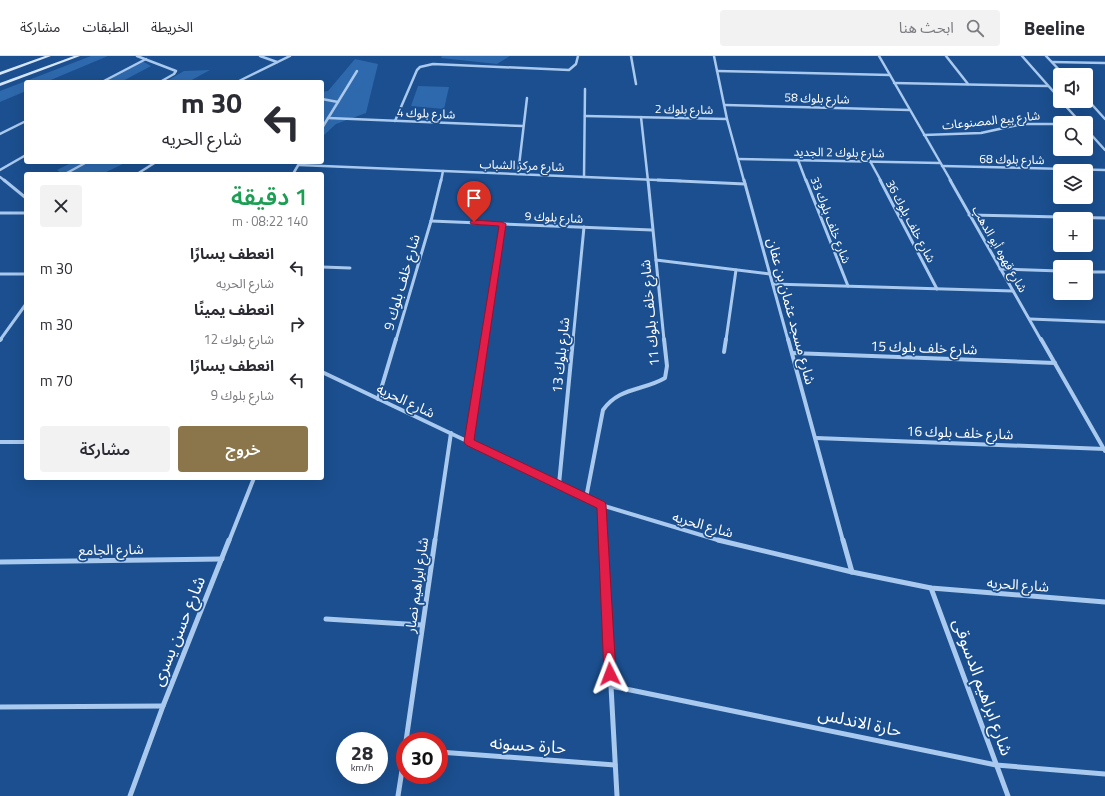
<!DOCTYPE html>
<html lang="ar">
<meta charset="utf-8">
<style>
:root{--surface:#fff;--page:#f2f2f3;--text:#2b2b33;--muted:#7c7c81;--line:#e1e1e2;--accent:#8a764a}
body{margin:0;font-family:"Titillium Web","Noto Sans Arabic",sans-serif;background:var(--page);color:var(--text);direction:rtl;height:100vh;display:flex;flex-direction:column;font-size:15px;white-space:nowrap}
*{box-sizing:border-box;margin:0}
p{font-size:13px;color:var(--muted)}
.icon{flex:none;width:22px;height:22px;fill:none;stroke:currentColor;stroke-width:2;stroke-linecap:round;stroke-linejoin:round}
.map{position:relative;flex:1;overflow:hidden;direction:ltr}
.sheet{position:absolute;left:24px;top:116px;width:300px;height:308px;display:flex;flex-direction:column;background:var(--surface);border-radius:4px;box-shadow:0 4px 16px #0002;direction:rtl}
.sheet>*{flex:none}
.top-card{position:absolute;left:24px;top:24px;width:300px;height:84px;border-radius:4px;box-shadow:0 4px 16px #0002;direction:rtl;background:#fff;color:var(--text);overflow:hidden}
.buttons{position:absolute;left:1053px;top:12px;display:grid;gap:8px}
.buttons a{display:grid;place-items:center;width:40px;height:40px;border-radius:4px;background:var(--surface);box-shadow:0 4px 16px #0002;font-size:20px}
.speed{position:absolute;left:336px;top:676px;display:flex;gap:8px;font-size:20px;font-weight:700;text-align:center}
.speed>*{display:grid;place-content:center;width:52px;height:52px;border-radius:50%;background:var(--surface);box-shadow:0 4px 16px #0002;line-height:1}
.speed small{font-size:10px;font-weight:400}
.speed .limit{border:6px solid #d22;background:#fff;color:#111}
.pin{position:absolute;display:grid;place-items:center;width:34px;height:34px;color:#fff;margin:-41px -17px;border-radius:50% 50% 50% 0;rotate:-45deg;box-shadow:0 0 4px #0007}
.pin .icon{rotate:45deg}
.me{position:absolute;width:44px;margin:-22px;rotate:357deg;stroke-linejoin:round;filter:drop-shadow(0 0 3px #0008)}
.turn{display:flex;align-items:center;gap:14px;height:84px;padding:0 16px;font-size:18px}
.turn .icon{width:52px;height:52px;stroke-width:2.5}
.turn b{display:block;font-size:28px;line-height:34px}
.round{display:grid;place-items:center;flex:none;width:42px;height:42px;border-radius:4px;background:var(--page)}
.head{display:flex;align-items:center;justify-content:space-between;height:68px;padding:0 16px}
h1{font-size:24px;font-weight:600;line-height:30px;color:#1e9e55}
.primary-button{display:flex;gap:8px;margin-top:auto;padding:8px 16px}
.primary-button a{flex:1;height:46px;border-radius:4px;background:var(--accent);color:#fff;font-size:16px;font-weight:600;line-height:46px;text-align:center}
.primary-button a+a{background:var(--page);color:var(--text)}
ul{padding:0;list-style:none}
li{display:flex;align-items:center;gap:12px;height:56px;padding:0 16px}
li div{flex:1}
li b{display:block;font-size:15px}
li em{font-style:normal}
header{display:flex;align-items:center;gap:24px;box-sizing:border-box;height:56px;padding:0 20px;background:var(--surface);border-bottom:1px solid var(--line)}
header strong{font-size:19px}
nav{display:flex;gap:22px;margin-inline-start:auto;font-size:14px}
.search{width:280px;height:36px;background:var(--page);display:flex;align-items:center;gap:10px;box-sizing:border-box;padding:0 14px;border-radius:4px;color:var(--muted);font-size:15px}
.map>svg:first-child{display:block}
.green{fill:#2e69ad}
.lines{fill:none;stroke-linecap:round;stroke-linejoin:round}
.minor-far3{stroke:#a9c9ee;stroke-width:2.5}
.minor-far2{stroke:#a9c9ee;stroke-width:3}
.minor-far1{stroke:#a9c9ee;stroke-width:4}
.minor{stroke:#a9c9ee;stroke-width:5}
.secondary{fill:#d6e6fa;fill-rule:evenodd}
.route{fill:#e11d48;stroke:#92132f}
.labels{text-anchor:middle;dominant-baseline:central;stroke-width:3.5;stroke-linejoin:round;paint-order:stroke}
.far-street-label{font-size:12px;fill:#fff;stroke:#1b4f8f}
.street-label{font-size:14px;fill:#fff;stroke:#1b4f8f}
.near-street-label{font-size:17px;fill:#fff;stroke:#1b4f8f}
</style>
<header>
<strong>Beeline</strong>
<div class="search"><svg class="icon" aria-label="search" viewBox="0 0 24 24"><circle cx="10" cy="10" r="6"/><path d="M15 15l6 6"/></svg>ابحث هنا</div>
<nav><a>الخريطة</a><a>الطبقات</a><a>مشاركة</a></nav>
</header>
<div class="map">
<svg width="1105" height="740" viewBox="0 0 1105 740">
<rect width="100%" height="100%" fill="#1b4f8f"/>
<g class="green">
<path d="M91 0H108L46 26H26V35L0 46V35Z"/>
<path d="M442 0H510L497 8 441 2Z"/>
<path d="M355 3 378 8 366 57 336 68 322 81V36L328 35Z"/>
<path d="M142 5 151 10 121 26H103Z"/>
<path d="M210 14 188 26H165L184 15Z"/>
<path d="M418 30 449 31 444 53 411 50Z"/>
<path d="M73 106H127L104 117 112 118H62L57 114Z"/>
</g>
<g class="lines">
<g class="minor-far3">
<path d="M137 0 176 15 174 18 160 26"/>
<path d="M260 0 277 6"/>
<path d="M631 0 636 28"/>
<path d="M714 0 727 63 744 125"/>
<path d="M879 0 951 125"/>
<path d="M946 0 968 28"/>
<path d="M1022 0 1060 43"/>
<path d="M1046 0 1064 19"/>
<path d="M1052 6 1105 7"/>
<path d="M717 15 890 19"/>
<path d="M102 26 146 3"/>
<path d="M237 26 290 0"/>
<path d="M894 27 1048 30"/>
<path d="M1086 42 1105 63"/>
<path d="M322 43 338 46"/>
<path d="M1061 45 1081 67"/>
<path d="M725 49 909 54"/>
<path d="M585 60 727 63"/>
<path d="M641 61 648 125"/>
<path d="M328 62 523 70"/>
<path d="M395 65 417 14 420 11 433 8 569 14 576 8 578 0"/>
<path d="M322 72 357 15"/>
<path d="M1086 73 1105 94"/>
<path d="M0 78 26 65"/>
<path d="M924 79 981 77 1022 68H1060"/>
<path d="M738 103 940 107"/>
<path d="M798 104 806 125"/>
<path d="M870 105 881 125"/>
<path d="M299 109 681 125"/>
<path d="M942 110 1105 114"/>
<path d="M0 114 26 99"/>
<path d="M65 118 87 106"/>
<path d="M137 118 156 106"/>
<path d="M293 118 300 106"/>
<path d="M518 118 527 42"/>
<path d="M0 121 5 125"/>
<path d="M584 121 585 33"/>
<path d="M441 125 443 115"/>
</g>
<g class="minor-far2">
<path d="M4 124 26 142"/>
<path d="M648 124 664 284"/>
<path d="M658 124 745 128"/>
<path d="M744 124 788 284"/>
<path d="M806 124 848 230"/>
<path d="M880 124 937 233"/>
<path d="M950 124 1041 284"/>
<path d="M0 157H26"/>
<path d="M969 159 1105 162"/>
<path d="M431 165 652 174"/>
<path d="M656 204 770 218"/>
<path d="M322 211 350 212"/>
<path d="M1000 213 1060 215"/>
<path d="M1086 216H1105"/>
<path d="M0 218H26"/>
<path d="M773 228 1013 235"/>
<path d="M1030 263 1105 266"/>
<path d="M0 284 26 248"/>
<path d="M396 284 431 165 441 124"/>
<path d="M484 284 502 168"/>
<path d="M573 284 584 171"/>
<path d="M726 284 736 214"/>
</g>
<g class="minor-far1">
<path d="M788 283 843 485"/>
<path d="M1041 283 1105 395"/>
<path d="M0 284 1 283"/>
<path d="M724 296 726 283"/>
<path d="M792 297 1055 307"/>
<path d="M322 316 601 449 721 485"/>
<path d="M378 343 396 283"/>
<path d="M816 382 1105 393"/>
<path d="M0 386H26"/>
<path d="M469 386 485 283"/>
<path d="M559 428 573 283"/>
<path d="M586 442 603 354C619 331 643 335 665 322L667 310 664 283"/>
<path d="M601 449 603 485"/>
<path d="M229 485 254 422"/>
<path d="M435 485 451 377"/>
</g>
<g class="minor">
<path d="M603 484 617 740"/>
<path d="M718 484 852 516 931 532 1105 546"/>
<path d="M843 484 852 516"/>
<path d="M0 506 222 503"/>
<path d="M931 532 1008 740"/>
<path d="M326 563 422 569"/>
<path d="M611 630 996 709 1105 718"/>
<path d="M0 651 163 650"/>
<path d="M406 685 435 484"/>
<path d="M439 696 615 709"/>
<path d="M130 740 163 650 229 484"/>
<path d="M398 740 405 695"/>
</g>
<g class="secondary">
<path d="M45 0H51L0 19V16Z"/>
<path d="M74 0H80L0 30V27Z"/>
</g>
</g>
<path class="route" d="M474 164 502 166 506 168 474 384 605 446 606 449 616 618 614 622 610 623 606 622 604 618 597 452 466 389 464 386 499 170 471 168 470 166Z"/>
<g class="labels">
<g class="far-street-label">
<text transform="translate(817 42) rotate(2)">شارع بلوك 58</text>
<text transform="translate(684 53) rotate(1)">شارع بلوك 2</text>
<text transform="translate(426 57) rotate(2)">شارع بلوك 4</text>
<text transform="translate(991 64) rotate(-6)">شارع بيع المصنوعات</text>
<text transform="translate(839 96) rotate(1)">شارع بلوك 2 الجديد</text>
<text transform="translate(1012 103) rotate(1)">شارع بلوك 68</text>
<text transform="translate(522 109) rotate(2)">شارع مركز الشباب</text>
<text transform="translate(554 161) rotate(3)">شارع بلوك 9</text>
<text transform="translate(831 164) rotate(69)">شارع خلف بلوك 33</text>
<text transform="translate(911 165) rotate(62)">شارع خلف بلوك 36</text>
<text transform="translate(1000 193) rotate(60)">شارع قهوه أبو الدهب</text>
</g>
<g class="street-label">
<text transform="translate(401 226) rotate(-74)">شارع خلف بلوك 9</text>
<text transform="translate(792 255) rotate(75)">شارع مسجد عثمان بن عفان</text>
<text transform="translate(649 257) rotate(-95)">شارع خلف بلوك 11</text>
<text transform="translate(924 291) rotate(2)">شارع خلف بلوك 15</text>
<text transform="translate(560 299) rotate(-84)">شارع بلوك 13</text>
<text transform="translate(406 344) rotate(25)">شارع الحريه</text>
<text transform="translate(960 376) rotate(2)">شارع خلف بلوك 16</text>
<text transform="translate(703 468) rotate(16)">شارع الحريه</text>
<text transform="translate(111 493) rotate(-1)">شارع الجامع</text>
<text transform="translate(1018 528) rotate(4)">شارع الحريه</text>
<text transform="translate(416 529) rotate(-82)">شارع ابراهيم نصار</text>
</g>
<g class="near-street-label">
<text transform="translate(178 575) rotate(-68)">شارع حسن يسرى</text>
<text transform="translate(983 631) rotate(70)">شارع ابراهيم الدسوقى</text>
<text transform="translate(860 666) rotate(12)">حارة الاندلس</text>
<text transform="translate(528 689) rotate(4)">حارة حسونه</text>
</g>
</g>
</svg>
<div class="buttons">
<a><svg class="icon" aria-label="sound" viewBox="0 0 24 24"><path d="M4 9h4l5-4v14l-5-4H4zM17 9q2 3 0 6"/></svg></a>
<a><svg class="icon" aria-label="search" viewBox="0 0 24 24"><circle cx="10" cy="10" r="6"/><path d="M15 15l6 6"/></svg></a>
<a><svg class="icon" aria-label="layers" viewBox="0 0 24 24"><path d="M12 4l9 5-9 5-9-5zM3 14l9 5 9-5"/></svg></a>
<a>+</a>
<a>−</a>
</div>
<div class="speed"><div>28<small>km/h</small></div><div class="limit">30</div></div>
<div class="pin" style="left:474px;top:166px;background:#d93025"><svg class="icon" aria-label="arrive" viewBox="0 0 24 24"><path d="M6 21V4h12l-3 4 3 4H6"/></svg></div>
<svg class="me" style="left:610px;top:618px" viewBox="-20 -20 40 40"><path d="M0-17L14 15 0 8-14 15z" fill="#e11d48" stroke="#fff" stroke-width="4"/></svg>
<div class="top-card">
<div class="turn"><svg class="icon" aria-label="left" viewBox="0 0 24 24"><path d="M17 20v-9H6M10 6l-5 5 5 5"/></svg><div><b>30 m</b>شارع الحريه</div></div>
</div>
<section class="sheet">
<div class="head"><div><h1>1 دقيقة</h1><p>140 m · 08:22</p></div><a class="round"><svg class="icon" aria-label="close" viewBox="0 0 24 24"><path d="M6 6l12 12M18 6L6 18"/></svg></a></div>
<ul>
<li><svg class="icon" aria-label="left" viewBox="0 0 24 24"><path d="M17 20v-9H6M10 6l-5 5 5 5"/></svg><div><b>انعطف يسارًا</b><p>شارع الحريه</p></div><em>30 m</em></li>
<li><svg class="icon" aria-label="right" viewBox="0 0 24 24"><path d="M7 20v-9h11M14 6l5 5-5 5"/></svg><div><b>انعطف يمينًا</b><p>شارع بلوك 12</p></div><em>30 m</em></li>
<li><svg class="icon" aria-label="left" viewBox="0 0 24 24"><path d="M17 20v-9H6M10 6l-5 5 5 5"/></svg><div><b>انعطف يسارًا</b><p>شارع بلوك 9</p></div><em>70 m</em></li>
</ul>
<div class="primary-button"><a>خروج</a><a>مشاركة</a></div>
</section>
</div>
